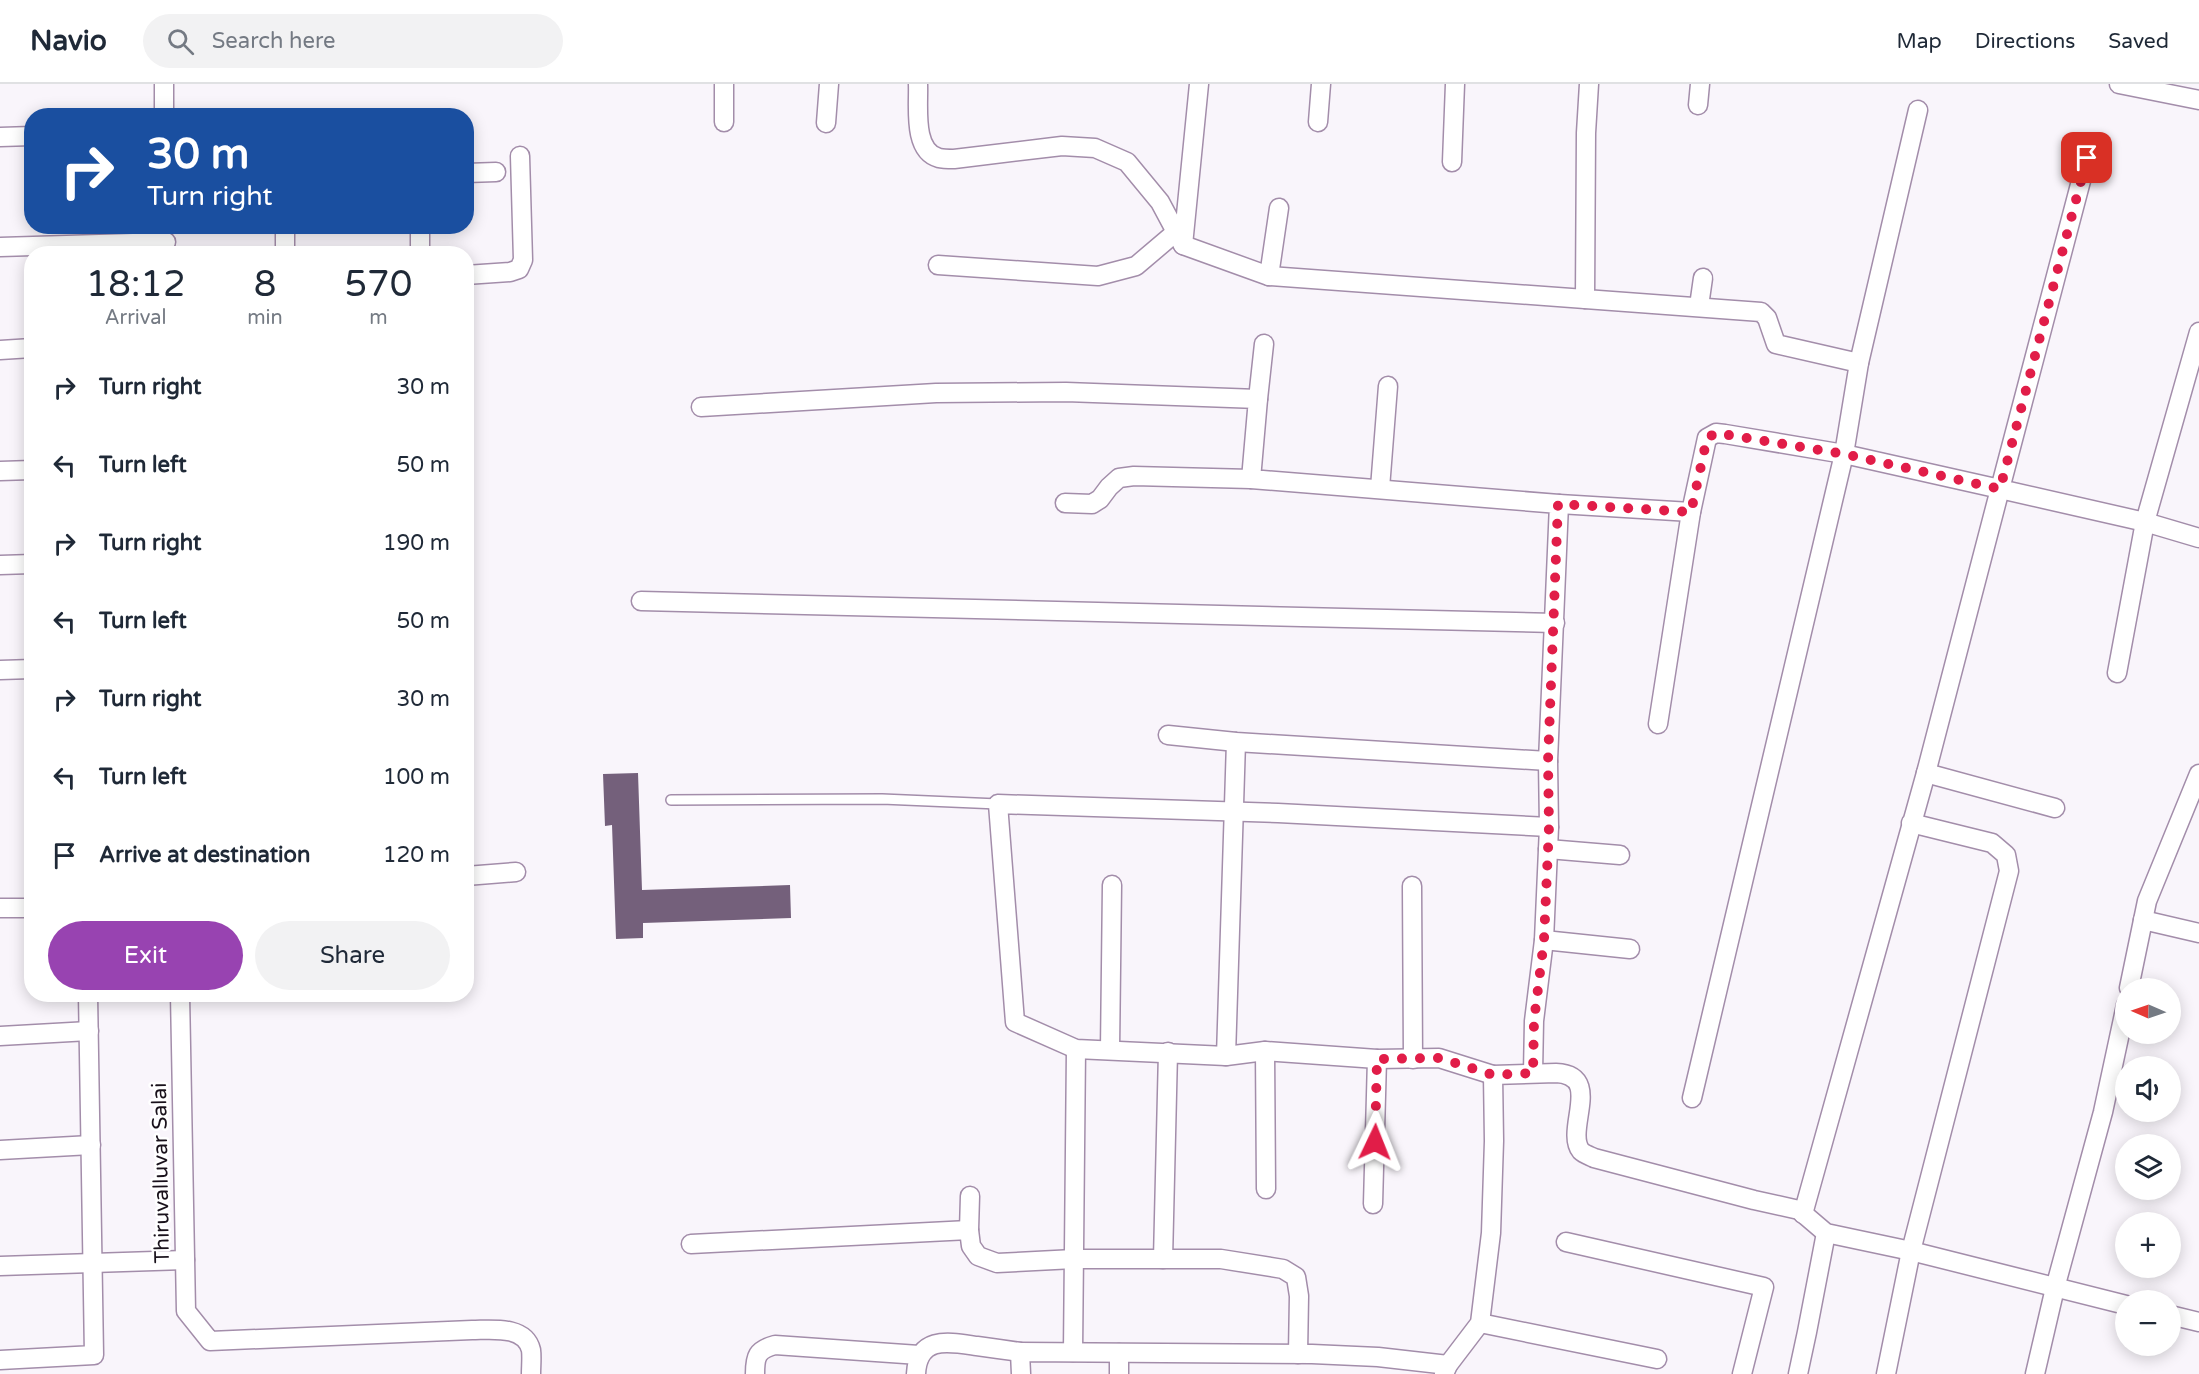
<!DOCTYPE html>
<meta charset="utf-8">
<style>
:root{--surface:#fff;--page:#f2f2f3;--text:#1f2937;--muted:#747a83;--line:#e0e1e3;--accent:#9843b1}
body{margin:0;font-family:"Varela Round",sans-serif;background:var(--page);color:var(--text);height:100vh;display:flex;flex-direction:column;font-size:22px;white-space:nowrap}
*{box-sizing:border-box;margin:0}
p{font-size:20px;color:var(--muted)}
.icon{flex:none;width:33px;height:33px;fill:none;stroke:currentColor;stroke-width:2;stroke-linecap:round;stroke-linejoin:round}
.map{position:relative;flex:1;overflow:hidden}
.side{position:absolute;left:24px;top:162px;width:450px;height:756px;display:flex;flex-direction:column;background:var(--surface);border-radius:24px;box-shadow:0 3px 15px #0003}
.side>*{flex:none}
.guide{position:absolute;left:24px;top:24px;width:450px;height:126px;border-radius:24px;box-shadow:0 3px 15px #0003;background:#1a4fa0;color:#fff;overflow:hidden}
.needle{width:39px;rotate:272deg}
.buttons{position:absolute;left:2115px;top:894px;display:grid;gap:12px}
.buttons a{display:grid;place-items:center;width:66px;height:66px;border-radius:50%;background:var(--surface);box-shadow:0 3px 15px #0003;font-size:30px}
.pin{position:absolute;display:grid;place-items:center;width:51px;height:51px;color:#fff;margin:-26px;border-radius:12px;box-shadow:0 3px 9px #0006}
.me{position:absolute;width:66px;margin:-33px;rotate:2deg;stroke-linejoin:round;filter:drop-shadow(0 0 4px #0008)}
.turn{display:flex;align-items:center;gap:21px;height:126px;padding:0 24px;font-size:27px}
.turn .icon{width:78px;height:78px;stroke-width:2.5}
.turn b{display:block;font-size:42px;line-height:51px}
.eta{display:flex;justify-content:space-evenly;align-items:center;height:102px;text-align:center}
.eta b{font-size:36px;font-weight:600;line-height:42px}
.button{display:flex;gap:12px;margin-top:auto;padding:12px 24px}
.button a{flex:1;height:69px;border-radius:36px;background:var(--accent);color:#fff;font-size:24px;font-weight:600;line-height:69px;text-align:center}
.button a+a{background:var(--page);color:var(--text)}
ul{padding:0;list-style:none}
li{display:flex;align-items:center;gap:18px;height:78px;padding:0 24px}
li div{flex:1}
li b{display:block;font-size:22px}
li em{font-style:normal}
header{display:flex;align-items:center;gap:36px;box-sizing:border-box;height:84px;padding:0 30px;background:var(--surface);border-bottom:2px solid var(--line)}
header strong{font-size:28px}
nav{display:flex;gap:33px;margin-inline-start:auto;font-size:21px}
.search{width:420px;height:54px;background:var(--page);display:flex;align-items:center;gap:15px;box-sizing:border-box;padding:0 21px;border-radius:33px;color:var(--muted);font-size:22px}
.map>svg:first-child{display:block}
.building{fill:#74607b}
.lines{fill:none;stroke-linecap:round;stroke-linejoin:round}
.lane-casing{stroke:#a38daa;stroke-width:12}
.street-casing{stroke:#a38daa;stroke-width:21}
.lane{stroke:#fff;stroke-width:9}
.street{stroke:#fff;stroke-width:18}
.route{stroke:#e11d48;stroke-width:10;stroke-dasharray:0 18}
.labels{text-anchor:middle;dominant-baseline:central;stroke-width:5;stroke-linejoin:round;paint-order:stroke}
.street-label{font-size:21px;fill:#19111b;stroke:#fff}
</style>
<header>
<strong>Navio</strong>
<div class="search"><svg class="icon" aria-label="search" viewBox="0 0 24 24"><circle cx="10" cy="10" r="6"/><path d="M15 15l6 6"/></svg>Search here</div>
<nav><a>Map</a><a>Directions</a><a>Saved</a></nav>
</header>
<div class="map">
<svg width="2199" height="1290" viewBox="0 0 2199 1290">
<rect width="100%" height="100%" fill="#f9f5fb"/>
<path class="building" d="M638 689 642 806 790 801 791 834 643 839V854L616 855 612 741 605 742 603 690Z"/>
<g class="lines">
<g class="lane-casing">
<path id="lane" d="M671 716 882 715 998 720"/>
</g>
<g class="street-casing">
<g id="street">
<path d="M164 0V32"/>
<path d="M724 0V38"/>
<path d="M918 0C919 21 912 67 939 74 943 75 949 75 954 75L1062 62 1095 64 1127 78 1160 118 1183 161 1269 192 1585 215"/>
<path d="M1589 0 1586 49 1585 215 1761 228 1767 234 1776 260 1859 279"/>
<path d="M2119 0 2199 16"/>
<path d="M1698 21 1700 0"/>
<path d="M1318 38 1321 0"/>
<path d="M826 39 829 0"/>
<path d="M0 53 32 52"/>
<path d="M2087 74 2000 405 2145 438 2199 454"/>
<path d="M1452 78 1455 0"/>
<path d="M466 89 496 88"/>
<path d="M285 142V170"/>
<path d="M420 142V170"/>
<path d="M1183 161 1199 0"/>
<path d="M0 163 166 158"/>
<path d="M938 181 1098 192 1136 182 1176 148"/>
<path d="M466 191 510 188 519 185 523 176 520 72"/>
<path d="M1269 192 1279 124"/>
<path d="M1699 222 1703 194"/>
<path d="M0 266 32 264"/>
<path d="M1258 315 1264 260"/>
<path d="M701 323 936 309 1066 308 1258 315 1251 395 1559 420 1548 677 1549 743 1544 856 1534 937 1533 989"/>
<path d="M0 387 32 386"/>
<path d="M1380 404 1388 302"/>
<path d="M1065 419 1092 420 1100 415 1109 403 1119 394 1134 392 1251 395"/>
<path d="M1559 420 1691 428"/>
<path d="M0 481 32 480"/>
<path d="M641 517 1555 539"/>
<path d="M0 586 32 585"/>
<path d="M2117 589 2145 438 2199 248"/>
<path d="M1658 640 1691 428 1707 354 1716 349 1725 350 1844 370 2000 405 1926 689 1803 1130"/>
<path d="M1168 651 1236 658 1548 677"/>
<path d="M1926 689 2055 724"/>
<path d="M1548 765 1620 771"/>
<path d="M466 792 516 788"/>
<path d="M1412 802 1413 975"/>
<path d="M0 824H32"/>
<path d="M2143 836 2199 849"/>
<path d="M1544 856 1630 865"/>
<path d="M2129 904 2147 817 2199 690"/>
<path d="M180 910 186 1227 210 1257 472 1246C491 1246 525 1241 531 1266 532 1273 531 1282 531 1290"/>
<path d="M0 952 89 947"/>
<path d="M1110 966 1112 801"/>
<path d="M1265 967 1266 1105"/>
<path d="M1226 972 1236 658"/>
<path d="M1493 991 1439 974 1377 975 1265 967 1226 972 1076 965 1015 938 998 720 1278 729 1549 743"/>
<path d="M1692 1014 1844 370 1859 279 1918 26"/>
<path d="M0 1066 91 1061"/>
<path d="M1373 1120 1377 975"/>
<path d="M969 1146 970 1112"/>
<path d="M1566 1158 1764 1203 1742 1290"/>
<path d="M691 1160 969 1146 971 1162 978 1172 997 1179 1074 1175H1221L1283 1185 1296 1193 1299 1212 1298 1270"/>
<path d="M1163 1175 1168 968"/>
<path d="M0 1182 185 1176"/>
<path d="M2170 1231 2199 1238"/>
<path d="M1480 1239 1657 1275"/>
<path d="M1073 1268 1076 965"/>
<path d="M1119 1269V1290"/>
<path d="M0 1276 94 1271 88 910"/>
<path d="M755 1290C755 1272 757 1266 775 1261L919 1271"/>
<path d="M916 1290C918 1251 949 1258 977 1262 991 1264 1006 1266 1020 1268"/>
<path d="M1021 1290 1020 1268 1312 1270 1378 1273 1448 1281"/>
<path d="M1444 1290 1448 1281 1480 1239 1491 1149 1494 1057 1493 991 1556 989C1604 991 1564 1046 1581 1067 1584 1070 1590 1072 1594 1074L1754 1116 1799 1126 1826 1149 1911 1167 2126 1221"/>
<path d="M1798 1290 1807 1248 1826 1149"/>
<path d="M1886 1290 1911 1167 2009 787 2006 771 1992 759 1911 739"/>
<path d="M2035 1290 2055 1204 2103 1028 2126 921"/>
</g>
</g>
<use href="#lane" class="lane"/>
<use href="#street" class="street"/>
</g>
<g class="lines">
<path class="route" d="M1375 1058 1377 975 1440 974 1493 991 1533 989 1534 937 1544 856 1549 743 1548 677 1558 420 1691 428 1707 354 1716 349 1844 370 2000 405 2087 74"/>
</g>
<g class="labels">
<g class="street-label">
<text transform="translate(161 1089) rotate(-91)">Thiruvalluvar Salai</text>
</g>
</g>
</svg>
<div class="buttons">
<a><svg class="needle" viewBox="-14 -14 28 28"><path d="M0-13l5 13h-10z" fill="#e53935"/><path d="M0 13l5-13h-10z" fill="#747a83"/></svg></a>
<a><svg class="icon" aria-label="sound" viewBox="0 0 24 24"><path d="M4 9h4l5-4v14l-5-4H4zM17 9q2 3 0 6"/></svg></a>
<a><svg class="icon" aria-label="layers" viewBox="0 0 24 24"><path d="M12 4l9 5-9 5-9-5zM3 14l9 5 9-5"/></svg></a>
<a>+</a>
<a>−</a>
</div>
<div class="pin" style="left:2087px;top:74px;background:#d93025"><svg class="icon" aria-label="arrive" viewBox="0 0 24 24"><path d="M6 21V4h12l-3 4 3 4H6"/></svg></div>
<svg class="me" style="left:1375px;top:1058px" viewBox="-20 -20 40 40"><path d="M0-17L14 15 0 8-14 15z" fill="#e11d48" stroke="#fff" stroke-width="4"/></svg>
<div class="guide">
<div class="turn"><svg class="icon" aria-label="right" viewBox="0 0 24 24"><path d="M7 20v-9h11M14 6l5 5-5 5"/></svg><div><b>30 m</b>Turn right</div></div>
</div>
<section class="side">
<div class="eta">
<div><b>18:12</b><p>Arrival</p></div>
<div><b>8</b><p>min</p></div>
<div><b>570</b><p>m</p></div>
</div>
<ul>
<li><svg class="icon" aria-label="right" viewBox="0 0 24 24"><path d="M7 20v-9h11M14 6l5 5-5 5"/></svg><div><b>Turn right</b></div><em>30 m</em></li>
<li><svg class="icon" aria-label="left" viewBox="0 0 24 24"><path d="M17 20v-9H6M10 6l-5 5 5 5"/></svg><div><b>Turn left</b></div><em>50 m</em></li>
<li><svg class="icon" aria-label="right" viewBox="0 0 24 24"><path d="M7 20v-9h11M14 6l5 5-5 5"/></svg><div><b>Turn right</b></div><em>190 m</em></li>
<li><svg class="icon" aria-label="left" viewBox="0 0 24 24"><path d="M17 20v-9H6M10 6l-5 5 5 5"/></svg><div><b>Turn left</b></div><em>50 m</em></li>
<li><svg class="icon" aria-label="right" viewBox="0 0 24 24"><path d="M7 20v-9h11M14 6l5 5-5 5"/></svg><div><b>Turn right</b></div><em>30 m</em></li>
<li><svg class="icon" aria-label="left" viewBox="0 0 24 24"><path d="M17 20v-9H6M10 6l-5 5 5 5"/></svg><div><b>Turn left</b></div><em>100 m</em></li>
<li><svg class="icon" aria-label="arrive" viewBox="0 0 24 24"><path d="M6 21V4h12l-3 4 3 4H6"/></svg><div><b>Arrive at destination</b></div><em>120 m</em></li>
</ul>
<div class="button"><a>Exit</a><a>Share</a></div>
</section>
</div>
